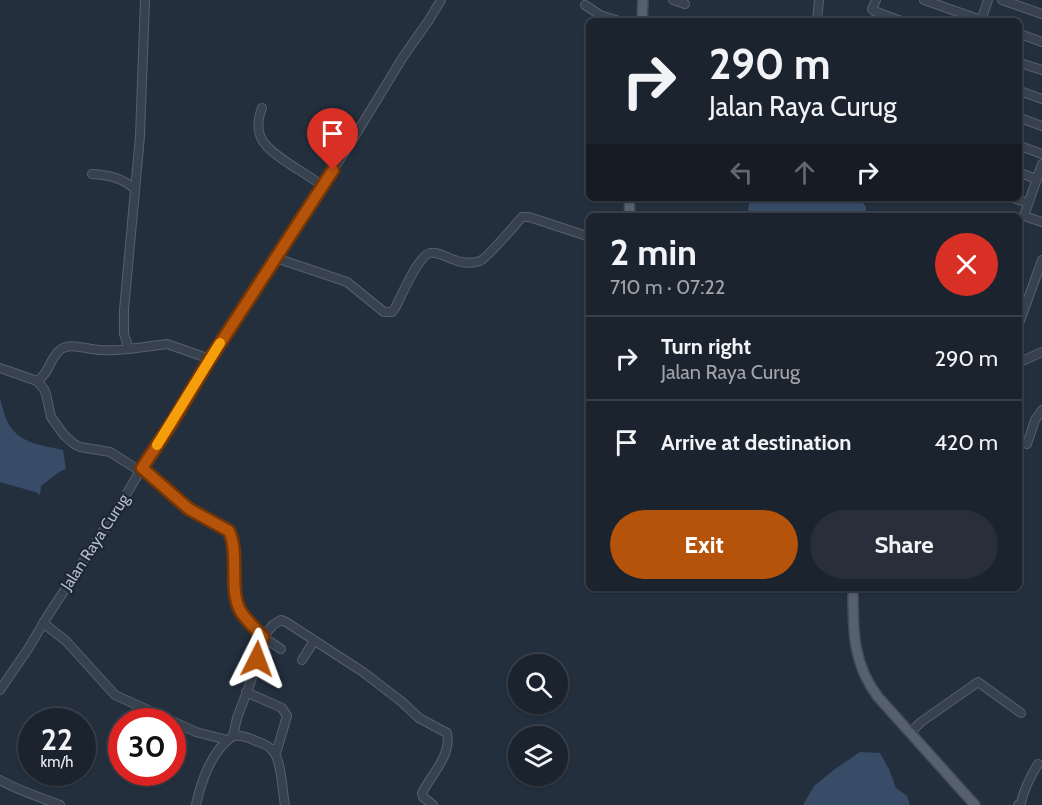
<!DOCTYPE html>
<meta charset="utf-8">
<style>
:root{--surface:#1b232e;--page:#282f3a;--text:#f1f3f6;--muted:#a0a4aa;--line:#39404a;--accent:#b45309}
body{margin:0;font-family:Cabin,sans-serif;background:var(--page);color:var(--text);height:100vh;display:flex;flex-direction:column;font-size:22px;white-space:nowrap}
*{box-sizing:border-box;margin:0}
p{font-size:20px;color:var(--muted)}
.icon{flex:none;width:33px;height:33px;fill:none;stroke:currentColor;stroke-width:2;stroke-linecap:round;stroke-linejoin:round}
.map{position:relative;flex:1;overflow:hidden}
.side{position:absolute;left:586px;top:213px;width:436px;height:378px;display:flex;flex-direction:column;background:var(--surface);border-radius:9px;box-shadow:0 2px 4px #0004,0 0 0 2px var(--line)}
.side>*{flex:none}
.top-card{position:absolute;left:586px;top:18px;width:436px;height:183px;border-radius:9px;box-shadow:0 2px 4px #0004,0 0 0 2px var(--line);background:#1b232e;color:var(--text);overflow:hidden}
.controls{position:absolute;left:508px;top:654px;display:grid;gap:12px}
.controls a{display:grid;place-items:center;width:60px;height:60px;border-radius:50%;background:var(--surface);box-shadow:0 2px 4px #0004,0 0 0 2px var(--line);font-size:30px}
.speed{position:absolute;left:18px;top:708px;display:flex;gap:12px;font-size:30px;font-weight:700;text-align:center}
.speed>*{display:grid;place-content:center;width:78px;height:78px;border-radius:50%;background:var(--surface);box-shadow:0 2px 4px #0004,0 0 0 2px var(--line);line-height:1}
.speed small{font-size:15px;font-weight:400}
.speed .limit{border:9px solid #d22;background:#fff;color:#111}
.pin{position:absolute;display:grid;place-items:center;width:51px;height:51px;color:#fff;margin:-62px -26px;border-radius:50% 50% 50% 0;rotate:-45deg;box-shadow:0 0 6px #0007}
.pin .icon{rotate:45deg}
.me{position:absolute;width:66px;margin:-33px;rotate:3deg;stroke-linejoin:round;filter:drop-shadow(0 0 4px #0008)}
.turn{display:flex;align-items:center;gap:21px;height:126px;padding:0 24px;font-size:27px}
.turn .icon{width:78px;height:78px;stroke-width:2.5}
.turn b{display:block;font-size:42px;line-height:51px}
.lanes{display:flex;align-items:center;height:57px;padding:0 24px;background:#0003;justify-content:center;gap:30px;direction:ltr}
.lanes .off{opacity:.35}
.round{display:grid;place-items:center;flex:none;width:63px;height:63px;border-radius:32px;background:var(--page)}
.summary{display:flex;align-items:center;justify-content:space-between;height:102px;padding:0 24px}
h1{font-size:36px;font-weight:700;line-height:45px}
.primary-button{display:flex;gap:12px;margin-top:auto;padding:12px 24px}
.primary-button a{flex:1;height:69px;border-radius:36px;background:var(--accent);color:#fff;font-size:24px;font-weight:700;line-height:69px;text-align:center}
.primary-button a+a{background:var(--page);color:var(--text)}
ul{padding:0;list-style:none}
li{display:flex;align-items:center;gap:18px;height:84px;padding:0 24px;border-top:2px solid var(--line)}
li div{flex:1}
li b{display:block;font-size:22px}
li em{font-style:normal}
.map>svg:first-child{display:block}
.water{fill:#394c67}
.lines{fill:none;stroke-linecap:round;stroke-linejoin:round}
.minor-casing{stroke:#565f6c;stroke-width:10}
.major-casing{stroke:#414a57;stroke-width:12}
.minor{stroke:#38414e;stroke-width:8}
.major{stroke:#56606e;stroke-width:9}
.route-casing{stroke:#753606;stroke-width:15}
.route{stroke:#b45309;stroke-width:10}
.slow{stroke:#f59e0b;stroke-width:10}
.labels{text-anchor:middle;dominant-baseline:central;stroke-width:4.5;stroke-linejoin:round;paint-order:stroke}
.street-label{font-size:16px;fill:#b4bcc9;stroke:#1d2633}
</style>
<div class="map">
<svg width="1042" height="805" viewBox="0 0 1042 805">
<rect width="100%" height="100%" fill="#242f3e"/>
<g class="water">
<path d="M750 198H859L866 207V216H752L748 209Z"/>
<path d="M0 398C3 409 5 421 13 430 24 444 46 446 63 450L66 469 59 472 41 486 40 495 35 492 0 482Z"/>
<path d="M860 752 880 753 889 769 896 788 907 796 910 805H803L814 786 835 769Z"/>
</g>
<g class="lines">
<g class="minor-casing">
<g id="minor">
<path d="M145 0 140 136 124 310V334L129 349 167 344 210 359"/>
<path d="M673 0 685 4"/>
<path d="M876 0 872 9 874 11 901 21"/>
<path d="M924 0 984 21"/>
<path d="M1002 0 1042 14"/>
<path d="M585 5 600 15 619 21"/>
<path d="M817 21 819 0"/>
<path d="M981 21 988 0"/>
<path d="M1020 34 1042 42"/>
<path d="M1020 63 1042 70"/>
<path d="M1020 91 1042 99"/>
<path d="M262 108C250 139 269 150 291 165 302 172 312 178 323 186"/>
<path d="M1020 118 1042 126"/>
<path d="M1020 146 1042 154"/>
<path d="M1042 164 1024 216 1042 222"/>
<path d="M1020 173 1037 179"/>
<path d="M92 174C109 175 122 178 135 189"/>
<path d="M1013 198 1028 203"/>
<path d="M276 258 347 282 384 312H392L395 308C401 297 418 256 430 253 437 251 446 257 452 259 461 263 471 264 480 261 487 258 515 225 522 217H529L590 237"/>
<path d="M1020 321 1042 260"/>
<path d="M1020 362 1042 352"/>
<path d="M0 368 37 381 44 389 46 394 51 417 64 435 74 444 80 447 110 452 140 471"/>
<path d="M37 381C49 374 49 360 59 351 68 341 88 350 100 350 110 351 119 350 129 349"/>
<path d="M1027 444 1035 420 1042 410"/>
<path d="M142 468 189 509 229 531C240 555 228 590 241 612 247 621 256 629 263 637L251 681 237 718 233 736C212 750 201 781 196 805"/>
<path d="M43 623 66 641 115 695 196 732 227 740"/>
<path d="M281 649 263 637 273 625 281 620 286 622 363 672 402 702 419 718 447 733C452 755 431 775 422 793L423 797 433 805"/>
<path d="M302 660 314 641"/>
<path d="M0 690 28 649 47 617 120 505 140 471 173 421 210 359 276 258 353 139 403 57 429 20 441 0"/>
<path d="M246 692 282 708 287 716 277 750 272 749"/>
<path d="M910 733 921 722 978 682 1021 713"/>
<path d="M233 736C241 735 248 737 256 741 261 743 268 745 272 750 282 760 282 791 285 805"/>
<path d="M0 780C19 791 40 797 60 805"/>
<path d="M1018 805 1021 803C1024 788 1030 777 1038 764"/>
</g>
</g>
<g class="major-casing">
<g id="major">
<path d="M642 21 643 0"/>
<path d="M629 198 630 216"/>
<path d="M853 588C853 629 852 663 878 697L975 805"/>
</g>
</g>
<use href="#minor" class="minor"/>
<use href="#major" class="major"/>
</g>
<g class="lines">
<g class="route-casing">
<path id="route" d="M257 659 263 637C256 629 247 621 241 612 228 590 240 555 229 531L189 509 142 468 173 421 210 359 333 170"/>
</g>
<use href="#route" class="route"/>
<path class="slow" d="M157 445 220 343"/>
</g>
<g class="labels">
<g class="street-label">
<text transform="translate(95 542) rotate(-57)">Jalan Raya Curug</text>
</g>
</g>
</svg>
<div class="controls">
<a><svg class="icon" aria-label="search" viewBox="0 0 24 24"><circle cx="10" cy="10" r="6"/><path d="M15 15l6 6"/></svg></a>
<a><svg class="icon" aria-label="layers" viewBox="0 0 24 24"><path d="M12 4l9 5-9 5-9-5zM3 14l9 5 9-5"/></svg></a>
</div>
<div class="speed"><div>22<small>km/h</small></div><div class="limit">30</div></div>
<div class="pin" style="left:333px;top:170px;background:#d93025"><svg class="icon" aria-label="arrive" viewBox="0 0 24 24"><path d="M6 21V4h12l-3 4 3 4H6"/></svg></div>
<svg class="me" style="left:257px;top:659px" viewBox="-20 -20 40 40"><path d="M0-17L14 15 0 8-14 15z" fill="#b45309" stroke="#fff" stroke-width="4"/></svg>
<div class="top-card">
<div class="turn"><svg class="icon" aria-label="right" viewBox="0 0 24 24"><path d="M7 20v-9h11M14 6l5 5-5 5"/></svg><div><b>290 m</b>Jalan Raya Curug</div></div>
<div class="lanes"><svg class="icon off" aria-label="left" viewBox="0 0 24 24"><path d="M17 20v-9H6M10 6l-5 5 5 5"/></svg><svg class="icon off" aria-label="ahead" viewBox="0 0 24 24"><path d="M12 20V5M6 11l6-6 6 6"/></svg><svg class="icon" aria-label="right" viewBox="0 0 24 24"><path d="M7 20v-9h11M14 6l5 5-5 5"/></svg></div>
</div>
<section class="side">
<div class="summary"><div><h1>2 min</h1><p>710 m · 07:22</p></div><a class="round" style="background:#d93025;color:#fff"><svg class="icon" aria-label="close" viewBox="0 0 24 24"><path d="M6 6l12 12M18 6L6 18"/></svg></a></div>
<ul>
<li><svg class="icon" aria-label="right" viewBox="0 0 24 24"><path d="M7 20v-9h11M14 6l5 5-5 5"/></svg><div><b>Turn right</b><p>Jalan Raya Curug</p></div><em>290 m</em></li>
<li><svg class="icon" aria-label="arrive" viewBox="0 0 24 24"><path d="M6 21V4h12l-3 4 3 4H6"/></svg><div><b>Arrive at destination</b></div><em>420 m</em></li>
</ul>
<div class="primary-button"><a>Exit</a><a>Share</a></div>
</section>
</div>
